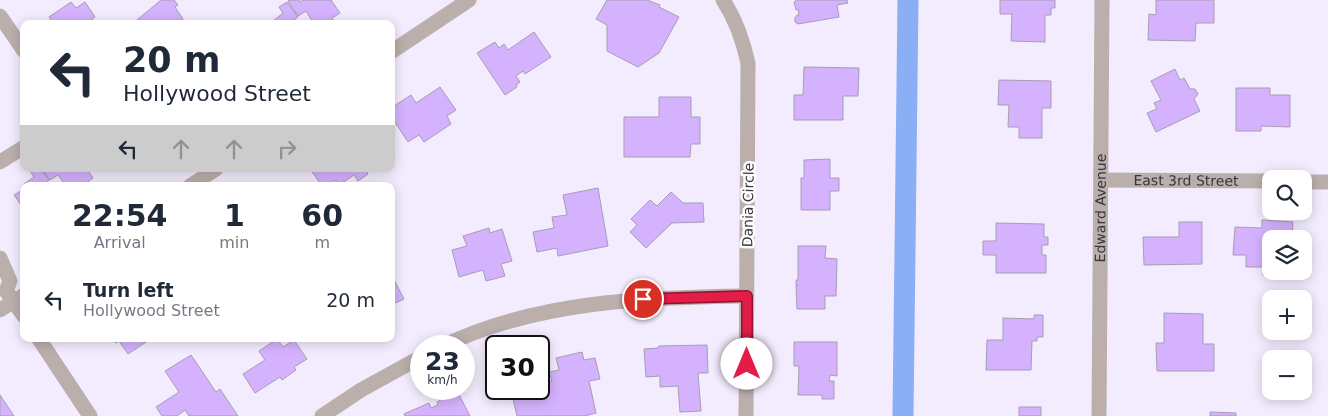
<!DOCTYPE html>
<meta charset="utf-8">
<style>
:root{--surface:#fff;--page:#f6f6f7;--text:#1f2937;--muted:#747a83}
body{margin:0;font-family:"DejaVu Sans",sans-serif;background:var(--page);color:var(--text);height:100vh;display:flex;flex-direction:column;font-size:19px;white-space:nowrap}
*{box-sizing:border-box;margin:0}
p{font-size:16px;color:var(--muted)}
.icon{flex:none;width:28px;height:28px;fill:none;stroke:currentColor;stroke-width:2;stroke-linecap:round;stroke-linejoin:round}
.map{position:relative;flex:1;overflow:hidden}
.drawer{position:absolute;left:20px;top:182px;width:375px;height:160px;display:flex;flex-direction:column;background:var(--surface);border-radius:10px;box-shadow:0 2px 12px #0003}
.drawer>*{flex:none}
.banner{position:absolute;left:20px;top:20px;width:375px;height:152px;border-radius:10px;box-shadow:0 2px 12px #0003;background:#fff;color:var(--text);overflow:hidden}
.tools{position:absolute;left:1262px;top:170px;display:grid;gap:10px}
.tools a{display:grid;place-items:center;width:50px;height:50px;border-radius:10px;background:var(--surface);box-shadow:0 2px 12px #0003;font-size:25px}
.speed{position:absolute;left:410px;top:335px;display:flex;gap:10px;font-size:25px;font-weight:700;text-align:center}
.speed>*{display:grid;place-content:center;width:65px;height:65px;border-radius:50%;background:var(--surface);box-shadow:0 2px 12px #0003;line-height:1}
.speed small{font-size:12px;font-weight:400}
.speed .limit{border:2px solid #111;border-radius:8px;background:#fff;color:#111}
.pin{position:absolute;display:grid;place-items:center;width:42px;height:42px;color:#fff;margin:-21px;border:2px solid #fff;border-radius:50%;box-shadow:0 1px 5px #0007}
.me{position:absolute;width:55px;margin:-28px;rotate:0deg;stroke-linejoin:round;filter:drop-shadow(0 0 4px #0008)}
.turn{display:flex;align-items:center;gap:18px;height:105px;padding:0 20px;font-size:22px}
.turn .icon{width:65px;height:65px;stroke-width:2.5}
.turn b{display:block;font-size:35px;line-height:42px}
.lanes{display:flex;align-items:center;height:48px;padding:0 20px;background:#0003;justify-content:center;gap:25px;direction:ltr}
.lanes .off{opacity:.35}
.eta{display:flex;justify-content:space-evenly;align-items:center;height:85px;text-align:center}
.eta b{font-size:30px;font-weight:700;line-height:35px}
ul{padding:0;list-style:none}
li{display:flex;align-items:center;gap:15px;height:65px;padding:0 20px}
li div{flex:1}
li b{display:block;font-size:19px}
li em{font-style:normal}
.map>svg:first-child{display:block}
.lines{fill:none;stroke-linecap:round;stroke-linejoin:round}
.canal{stroke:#8aaff5;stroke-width:21}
.building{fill:#d5b2fe;stroke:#a69db2}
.minor{stroke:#bbafac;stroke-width:15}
.route-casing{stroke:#92132f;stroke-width:12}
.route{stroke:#e11d48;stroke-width:9}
.labels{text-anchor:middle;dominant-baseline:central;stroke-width:5;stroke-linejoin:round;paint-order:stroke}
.street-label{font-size:14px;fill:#39353e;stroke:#fdfdfd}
</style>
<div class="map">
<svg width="1328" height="416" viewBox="0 0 1328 416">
<rect width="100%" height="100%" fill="#f3ecfe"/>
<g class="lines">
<path class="canal" d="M903 416 908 0"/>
</g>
<g class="building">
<path d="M161 0H174L178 5 175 7 183 19 176 24H140L137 20Z"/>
<path d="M290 0H299L300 2 303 0H331L340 13 332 18 336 24H314L306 11 298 16 288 1Z"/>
<path d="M607 0H647L660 5 659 7 679 17 659 53 638 67 607 51V25L596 19Z"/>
<path d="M797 0H847L848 3 837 5 839 17 798 24 795 22V18L797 15H799L798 9 796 10 794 2Z"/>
<path d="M1000 0H1055V8H1051V15H1045V42L1011 41 1012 14H1000Z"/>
<path d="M1156 0H1214V23H1196L1195 41 1148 40 1149 14 1156 15Z"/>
<path d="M71 2 76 8 85 2 95 17 87 24H54L49 17Z"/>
<path d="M287 2 298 17 290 22 291 24H275L273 21 283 13 279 7Z"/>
<path d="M534 32 551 57 525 74 523 71 516 76 520 82 516 85 517 87 505 95 477 53 495 42 499 48 504 44 508 50Z"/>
<path d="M804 67 859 68 858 96H843V120H794V95H803Z"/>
<path d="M1175 69 1180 80 1184 78 1190 89H1195L1198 94 1194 99 1200 111 1156 132 1147 113 1157 109 1154 103 1161 100 1151 81Z"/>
<path d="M999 80 1051 81V108H1042V138H1019V127H1008L1009 105H998Z"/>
<path d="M440 87 456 110 447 116 451 124 424 142 419 135 408 142 391 116V108L411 95 416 103Z"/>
<path d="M1236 88H1270V95H1290V127L1261 126V131H1236Z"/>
<path d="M659 97H691V117H700V144H691L690 157H624V117H659Z"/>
<path d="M830 159V178H839V191H830V210H801V178H804V160Z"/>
<path d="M33 169H41L49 180 41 186H25L24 184 34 177 30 171Z"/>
<path d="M42 169H87L93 178 86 183 89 186H66L58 175 50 180Z"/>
<path d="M310 169H365L368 174 358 181 354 175 339 185 336 180 327 186H322Z"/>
<path d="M598 188 608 246 558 256 557 248 537 252 533 232 554 228 552 217 567 215 563 195Z"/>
<path d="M24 189V209L14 195Z"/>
<path d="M671 192 683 203H703L704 222 672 223 646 248 630 232 637 225 631 219 650 200 657 206Z"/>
<path d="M1262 220 1293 222 1292 239H1271V271H1291V276L1263 275V267H1246V255H1233L1235 227 1262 228Z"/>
<path d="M1179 222H1202V264L1144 265 1143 237H1179Z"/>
<path d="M996 223 1044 224V237H1048V245H1042V255H1046V273H996V255H983V241H996Z"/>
<path d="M489 228 490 233 502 229 512 261 501 264 505 276 486 281 483 270 459 277 452 250 467 246 463 236Z"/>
<path d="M798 246H826L825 258 837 259 836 296H825V309H797L796 286 798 285H796V280H798Z"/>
<path d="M391 274 404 299 391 305Z"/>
<path d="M1164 313 1203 314V344H1214V371H1157L1156 343H1164Z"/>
<path d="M1034 315H1043V337H1037V341H1032L1031 370H986L987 340H1003V318L1034 319Z"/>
<path d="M113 339H148L149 340 128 354 119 341 116 343Z"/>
<path d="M277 339 283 347 294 340 307 359 294 367 296 370 282 380 280 377 255 393 243 374 265 360 259 351Z"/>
<path d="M794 342H837V376L830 375 829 381H834V399H822V395H798L799 366H794Z"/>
<path d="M707 345 708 373H698L701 411 680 412 678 386 660 387V376L646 377 644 349 658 348 659 346Z"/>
<path d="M582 352 584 360 595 358 600 379 589 381 596 413 584 416H517L511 390 539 389V384L552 381 549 372 559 370 556 358Z"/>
<path d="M191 355 216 392 220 389 238 416H189L185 410 177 416H162L156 407 179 392 165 371Z"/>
<path d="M457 391 470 416H405L404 414 429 403 431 408 438 405 437 402Z"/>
<path d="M0 395 14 416H0Z"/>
<rect x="1019" y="407" width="22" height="9"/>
<path d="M1210 412 1236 413V416H1210Z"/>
</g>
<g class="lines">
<g class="minor">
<path d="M723 0C736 20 743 40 748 63L746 416"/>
<path d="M0 16 24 51"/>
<path d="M391 52 469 0"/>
<path d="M0 162 24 147"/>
<path id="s1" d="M1101 180 1271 181"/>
<path d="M1304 182H1328"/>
<path d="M190 186 216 169"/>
<path d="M0 258 10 281 6 291"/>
<path d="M6 291 24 316"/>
<path d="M0 310 24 295"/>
<path d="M39 339 90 416"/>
<path d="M443 346C537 301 646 297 747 296"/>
<path d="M322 416 361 390 421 357"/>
<path id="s2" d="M1099 416 1102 0"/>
</g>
</g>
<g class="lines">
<g class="route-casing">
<path id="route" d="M643 299 747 296V364"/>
</g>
<use href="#route" class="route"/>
</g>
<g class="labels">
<g class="street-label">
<text stroke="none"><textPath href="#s1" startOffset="85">East 3rd Street</textPath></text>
<text transform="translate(748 205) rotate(-89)">Dania Circle</text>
<text stroke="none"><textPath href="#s2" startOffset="208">Edward Avenue</textPath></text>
</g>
</g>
</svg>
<div class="tools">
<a><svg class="icon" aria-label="search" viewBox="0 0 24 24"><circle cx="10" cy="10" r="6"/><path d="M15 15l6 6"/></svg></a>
<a><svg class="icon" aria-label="layers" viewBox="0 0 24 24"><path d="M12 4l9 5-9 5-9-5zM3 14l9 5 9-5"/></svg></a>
<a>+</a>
<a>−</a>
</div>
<div class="speed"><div>23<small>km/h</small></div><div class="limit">30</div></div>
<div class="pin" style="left:643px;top:299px;background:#d93025"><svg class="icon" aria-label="arrive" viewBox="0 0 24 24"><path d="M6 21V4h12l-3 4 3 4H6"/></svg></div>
<svg class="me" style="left:747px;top:364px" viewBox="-20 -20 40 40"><circle r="19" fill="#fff"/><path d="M0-13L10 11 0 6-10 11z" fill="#e11d48"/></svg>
<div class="banner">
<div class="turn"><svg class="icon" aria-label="left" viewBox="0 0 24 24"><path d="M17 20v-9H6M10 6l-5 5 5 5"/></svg><div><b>20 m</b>Hollywood Street</div></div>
<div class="lanes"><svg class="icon" aria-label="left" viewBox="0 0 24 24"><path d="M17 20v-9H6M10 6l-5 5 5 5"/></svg><svg class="icon off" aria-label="ahead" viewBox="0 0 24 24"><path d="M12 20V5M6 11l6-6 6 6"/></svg><svg class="icon off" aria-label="ahead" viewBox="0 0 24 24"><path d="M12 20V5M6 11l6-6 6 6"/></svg><svg class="icon off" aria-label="right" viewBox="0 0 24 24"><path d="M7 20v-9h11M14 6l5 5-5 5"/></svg></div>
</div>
<section class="drawer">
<div class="eta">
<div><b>22:54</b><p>Arrival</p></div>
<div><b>1</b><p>min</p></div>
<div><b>60</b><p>m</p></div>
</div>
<ul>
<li><svg class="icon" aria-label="left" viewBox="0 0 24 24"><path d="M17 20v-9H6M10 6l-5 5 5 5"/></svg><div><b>Turn left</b><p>Hollywood Street</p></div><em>20 m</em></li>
</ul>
</section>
</div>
